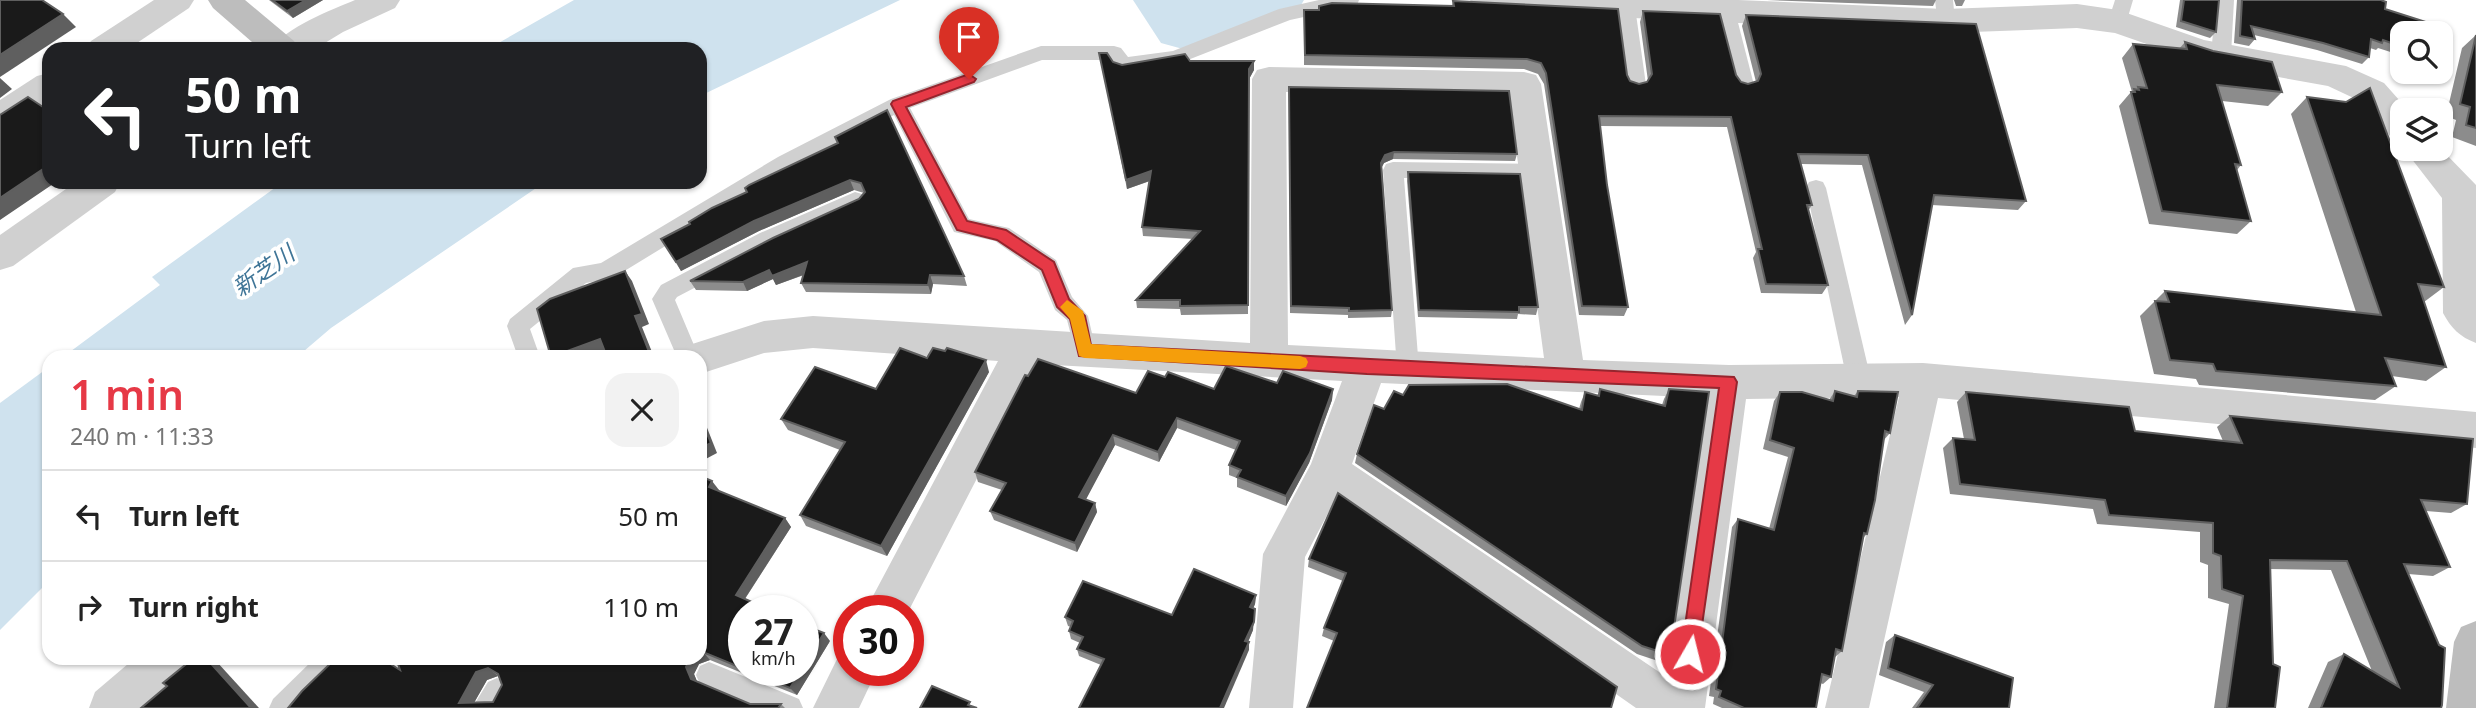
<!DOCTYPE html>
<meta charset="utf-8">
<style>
:root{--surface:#fff;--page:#f2f2f2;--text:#222;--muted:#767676;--line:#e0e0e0;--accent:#e63946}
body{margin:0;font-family:"Noto Sans","Noto Sans JP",sans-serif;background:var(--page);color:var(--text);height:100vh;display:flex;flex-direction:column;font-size:26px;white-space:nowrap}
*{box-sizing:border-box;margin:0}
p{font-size:23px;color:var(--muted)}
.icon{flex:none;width:38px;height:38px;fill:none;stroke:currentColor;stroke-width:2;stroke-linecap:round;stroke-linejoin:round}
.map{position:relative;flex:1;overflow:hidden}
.drawer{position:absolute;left:42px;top:350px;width:665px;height:315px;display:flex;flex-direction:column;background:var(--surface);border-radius:21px;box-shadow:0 2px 5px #0004}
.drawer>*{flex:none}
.top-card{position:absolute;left:42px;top:42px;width:665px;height:147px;border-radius:21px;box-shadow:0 2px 5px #0004;background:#202124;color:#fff;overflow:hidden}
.tools{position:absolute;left:2390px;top:21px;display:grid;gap:14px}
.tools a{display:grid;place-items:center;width:63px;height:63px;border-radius:14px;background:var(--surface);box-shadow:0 2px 5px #0004;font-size:35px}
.speed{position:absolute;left:728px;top:595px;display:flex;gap:14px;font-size:35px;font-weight:700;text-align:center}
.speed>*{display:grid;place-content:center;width:91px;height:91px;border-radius:50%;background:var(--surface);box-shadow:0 2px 5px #0004;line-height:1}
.speed small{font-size:18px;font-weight:400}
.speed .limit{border:10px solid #d22;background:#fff;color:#111}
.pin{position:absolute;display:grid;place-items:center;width:60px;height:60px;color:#fff;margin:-72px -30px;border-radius:50% 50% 50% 0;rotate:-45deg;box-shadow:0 0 7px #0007}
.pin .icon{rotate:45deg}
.me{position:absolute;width:77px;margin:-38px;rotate:8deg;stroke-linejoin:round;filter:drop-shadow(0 0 5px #0008)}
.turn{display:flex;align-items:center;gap:24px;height:147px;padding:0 28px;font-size:32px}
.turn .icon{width:91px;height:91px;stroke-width:2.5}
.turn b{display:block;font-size:49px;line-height:60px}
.round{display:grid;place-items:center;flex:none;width:74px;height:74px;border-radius:21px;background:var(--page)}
.headline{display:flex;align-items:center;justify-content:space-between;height:119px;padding:0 28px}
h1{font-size:42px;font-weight:600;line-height:52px;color:var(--accent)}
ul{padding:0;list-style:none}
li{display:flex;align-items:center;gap:21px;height:91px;padding:0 28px;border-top:2px solid var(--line)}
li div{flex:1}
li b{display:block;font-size:26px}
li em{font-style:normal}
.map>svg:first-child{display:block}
.water{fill:#cfe2ee}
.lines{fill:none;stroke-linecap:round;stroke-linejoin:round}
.river{fill:#cfe2ee;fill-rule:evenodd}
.lane{fill:#d0d0d0;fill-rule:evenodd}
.street{fill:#d0d0d0;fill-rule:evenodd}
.secondary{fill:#bdbdbd;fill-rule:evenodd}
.wall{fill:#8c8c8c;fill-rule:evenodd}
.shaded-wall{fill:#5f5f5f}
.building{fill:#1a1a1a;stroke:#5f5f5f;stroke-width:2;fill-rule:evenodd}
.route{fill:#e63946;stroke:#96252e;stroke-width:2}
.slow{fill:#f59e0b}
.labels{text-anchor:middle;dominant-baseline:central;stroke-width:7;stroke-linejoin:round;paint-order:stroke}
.water-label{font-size:23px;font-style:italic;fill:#3f7597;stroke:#fff}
</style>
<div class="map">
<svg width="2476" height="708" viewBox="0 0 2476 708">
<rect width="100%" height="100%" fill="#fff"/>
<g class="water">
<path d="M574 0H900L700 96V49H488Z"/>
<path d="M283 182H545L331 328 297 357H63L160 285 152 277Z"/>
<path d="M49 367V581L0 630V403Z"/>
</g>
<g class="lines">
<path class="river" d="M1133 0H1304L1295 15 1183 49 1161 43Z"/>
<g class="lane">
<path d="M1319 0H1359L1357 5 1350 7 1290 20 1175 65 1123 72 1116 70 1109 60H1042L910 108 969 219 1009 228 1056 260 1072 297 1088 316 1096 351 1093 358 1085 361 1077 358 1067 320 1055 310 1039 272 995 241 954 232 894 115 793 168 613 278 586 283 530 329 540 357H518L507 326 510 319 573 268 601 263 778 157 891 99 1041 46H1114L1121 48 1128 57 1173 51 1279 9Z"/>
<path d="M1625 0 1632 2 1635 7 1646 85 1643 90 1636 92 1629 90 1626 85 1615 7 1618 2Z"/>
<path d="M1935 0H1953L1955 21 1952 26H1938Z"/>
<path d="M2115 0H2133L2125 27H2111L2108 22Z"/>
<path d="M2216 0H2234L2231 55 2228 60H2214L2211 55Z"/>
<path d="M1725 4 1732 6 1735 11 1754 85 1751 90 1744 92 1737 90 1734 85 1715 11 1718 6Z"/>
<path d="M1393 162 1537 164 1544 166 1547 172 1544 178 1537 180 1404 178 1419 369 1416 376 1408 379 1400 376 1397 369 1383 170 1386 164Z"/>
<path d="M1816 180 1823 182 1826 188 1871 380 1867 387 1859 390 1851 387 1847 380 1806 188 1809 182Z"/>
<path d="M855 192 862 194 866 200 862 206 776 245 677 297 675 300 699 357H677L652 299 661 285 760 233Z"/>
<path d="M315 658H347L343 667 301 708H269L273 699Z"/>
<path d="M709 662 799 699 803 708H758L700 684 696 675 700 666Z"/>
<path d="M497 678 506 682 510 691 501 708H472L488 682Z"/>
</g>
<g class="street">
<path d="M154 0H194L189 8 128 49H86L91 41Z"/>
<path d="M355 0H400L395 8 343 32 315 49H272C285 27 332 10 355 0Z"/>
<path d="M1470 0H1738L1945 9 2077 4 2118 10 2204 40 2346 66 2384 83 2408 110H2403V141L2391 137 2360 101 2328 86 2201 63 2115 33 2077 28 1945 33 1486 11 1475 8Z"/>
<path d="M1269 67 1524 72 1536 75 1541 84 1583 360 1729 365 1923 363 2476 412V448L1938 398 1869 708H1825L1899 397 1746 399 1705 708H1636L1336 498 1305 557 1293 708H1249L1263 554 1311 464 1342 381 1036 364 908 612 865 611 998 361 813 348 764 353 700 374V357H681L686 346 764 321 813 316 1250 343 1252 79 1257 70ZM1286 92 1509 96 1544 358 1288 345ZM1381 383 1707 398 1665 676 1352 464Z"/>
<path d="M49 73V102L12 126 0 130V100L37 76Z"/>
<path d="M2404 149H2441L2476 185V343C2460 337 2451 328 2443 313L2442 198Z"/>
<path d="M76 182H120L115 192 13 266 0 270V235Z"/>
<path d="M849 651V670H877L859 708H813L839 655Z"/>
<path d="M135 658H190L184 673 144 708H89L95 692Z"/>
</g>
<g class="secondary">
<path d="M208 0H245L294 41 299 49H260L213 8Z"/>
<path d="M2476 621V708H2446L2454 642 2461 627Z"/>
</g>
</g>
<g class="wall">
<path d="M269 0H323L293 18Z"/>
<path d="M1767 0H1936L1933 6Z"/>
<path d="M1954 0H1965L1962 6H1956Z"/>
<path d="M2180 0H2219L2216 32 2210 38 2176 27Z"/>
<path d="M2237 0H2381L2385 9 2403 33V56L2378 48 2376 50 2370 48 2369 57 2362 64 2317 50 2254 35 2255 39 2249 46 2234 43Z"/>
<path d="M1453 1 1627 75 1630 81 1639 84 1648 81 1640 22 1643 11 1736 75 1741 82 1748 84 1756 82 1742 26 1746 15 2026 201 2018 210 1932 205 1912 315 1905 325 1862 165 1801 164 1812 205 1808 211 1828 285 1822 294 1761 293 1753 258 1756 252 1727 127 1600 126 1607 185 1628 307 1624 316 1579 315 1544 84 1538 74 1524 69 1304 65V10L1452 6Z"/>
<path d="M2476 35V146L2452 137 2456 120 2446 116 2462 48Z"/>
<path d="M2185 42 2282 92 2268 106 2222 101 2241 165 2237 170 2251 221 2237 234 2149 224 2119 106 2131 92H2132L2122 58 2133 44 2179 49Z"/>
<path d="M1099 53 1113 62 1122 65 1190 61H1254V70L1249 79 1248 314 1181 315 1180 309 1137 308 1136 300 1193 239 1143 236 1142 227 1150 181 1127 189Z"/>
<path d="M1289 95 1517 154 1515 161 1393 159 1384 163 1382 167 1392 310 1391 317 1348 318V315L1290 313Z"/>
<path d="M2307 97 2444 287 2424 302 2446 367 2426 381 2392 376 2396 386 2375 400 2199 385 2196 379 2154 374 2140 316 2165 291 2356 312 2291 114Z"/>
<path d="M837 143 964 276 967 286 933 284 931 294 806 292 801 283 804 275 776 285 773 279 747 291 696 290 690 281 859 199 864 193 854 190 759 231 681 271 661 239 690 224 746 192Z"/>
<path d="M1408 172 1538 307 1536 315 1518 314 1517 319 1418 317 1407 181Z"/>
<path d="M927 358 989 372 887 556 806 526 800 515 840 450 788 430 781 419 876 389Z"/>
<path d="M1165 377 1214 389 1277 383 1333 389 1332 400 1309 463 1286 506 1237 487V478L1229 475V465L1236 450 1177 428 1159 462 1115 445 1085 500 1095 503 1097 512 1077 552 994 520 990 511 1002 490 978 482 975 472 1136 393Z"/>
<path d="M1600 389 1662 405 1664 399 1669 389 1670 655 1664 663 1637 654 1355 463 1357 454 1384 409 1403 395 1579 409 1581 402 1585 392 1597 396Z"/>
<path d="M1835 391 1854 396 1858 391 1890 433 1883 441 1867 534 1863 538 1842 651 1834 658 1831 677 1823 684 1820 683 1816 708H1722L1713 704 1714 697 1709 696 1732 527 1738 519 1769 529 1788 457 1763 449 1774 401 1780 392 1829 400Z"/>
<path d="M1966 392 2135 431 2223 441 2217 427 2230 416 2467 504 2451 513 2426 511 2450 567 2433 576 2408 574 2441 708H2308L2328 662 2344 654 2372 671 2331 570 2270 569 2275 708H2214L2229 604 2208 598V565L2200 562V532L2097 524 2093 509 1950 494 1943 448 1953 438 1964 439 1957 402Z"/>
<path d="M700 476 719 491 785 518 791 527 745 599 744 611V670H803L830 641 797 695 710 660 699 664 694 674 697 682 750 704H781L785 708H288L400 670 700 658ZM498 676 502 685 493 702 474 703 487 680Z"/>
<path d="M1338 493 1617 687 1334 641 1322 636 1324 628 1343 581 1308 567 1309 559Z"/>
<path d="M1256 595 1255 604 1253 608V630L1248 642 1249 650 1101 665 1079 656 1077 649 1080 643 1071 639 1069 631 1071 627 1068 626 1065 617 1172 615Z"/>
<path d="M1895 635 2009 708H1912L1924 692 1879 675 1886 642Z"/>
</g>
<g class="shaded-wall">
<path d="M306 0H323L293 18 287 11Z"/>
<path d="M63 14 76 27 0 77V55Z"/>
<path d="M1254 61V70L1249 79V69Z"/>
<path d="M0 78 12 89 0 98Z"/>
<path d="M1394 152 1393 159 1384 163 1380 170 1381 163 1385 155Z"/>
<path d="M49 165V182H56L0 220V198Z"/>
<path d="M1151 171 1152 180 1127 189 1126 180Z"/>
<path d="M850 180 854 190 759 231 681 271 676 262 754 221Z"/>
<path d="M807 262 811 272 776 285 773 279 747 291 743 282 769 270Z"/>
<path d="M625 271 632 281 649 324 642 327 654 357H651L635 316Z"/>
<path d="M930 275 933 284 931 294 928 285Z"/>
<path d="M600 339 608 349 587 357H553Z"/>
<path d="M986 360 989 372 887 556 881 546Z"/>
<path d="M1333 389 1332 400 1309 463 1286 506V496Z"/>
<path d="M700 410 717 453 700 462Z"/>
<path d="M1177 418V428L1159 462 1158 452Z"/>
<path d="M1113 435 1115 445 1082 507 1079 497Z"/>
<path d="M712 481 719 490 715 496 709 487Z"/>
<path d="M1095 503 1097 512 1077 552 1075 543Z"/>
<path d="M785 518 791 527 742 603 736 595Z"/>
<path d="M1256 595 1255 604 1250 616V607Z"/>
<path d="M1255 609 1253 630 1245 649V641Z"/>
<path d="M824 633 830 641 797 695 790 688 801 670H803V667Z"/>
<path d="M1249 642V650L1224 708H1220Z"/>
<path d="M703 652 710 660 699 664 694 674 699 686 691 679 686 667 690 658H700V653Z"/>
<path d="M206 658H209L217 662 259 708H251Z"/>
<path d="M292 658H312L304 665Z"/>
<path d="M488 668 498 676 487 680 471 708 459 703 476 672Z"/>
</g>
<g class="building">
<path d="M0 0H42L63 14 0 55Z"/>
<path d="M272 0H306L287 11Z"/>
<path d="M2184 0H2219L2216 32 2181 21Z"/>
<path d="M2242 0H2381L2386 2 2385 9 2435 25 2434 33H2403V47L2383 40 2382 43 2371 39 2369 57 2323 43 2251 26 2255 39 2240 36Z"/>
<path d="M1453 1 1618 9 1627 75 1630 81 1639 84 1647 82 1652 74 1643 11 1720 14 1736 75 1741 82 1748 84 1758 81 1761 74 1746 15 1976 24 2026 201 1934 195 1912 315 1868 155 1798 154 1812 205H1807L1828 285 1766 284 1758 249H1762L1731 117 1599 116 1607 185 1628 307 1582 306 1546 73 1541 63 1527 59 1305 55 1304 10H1319V6L1332 3 1454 6Z"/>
<path d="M2476 35V128L2466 125 2470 107 2460 104Z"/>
<path d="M2185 42 2213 51 2272 62 2282 92 2217 85 2241 165 2235 164 2251 221 2162 211 2131 92H2135L2134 89 2139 90 2138 87 2147 88 2133 44 2187 49Z"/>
<path d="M1099 53H1107L1113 62 1122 65 1185 54 1190 61H1254L1249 69 1248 305 1180 306V300H1136L1200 231 1142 227 1151 171 1126 180Z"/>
<path d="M1289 87 1509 91 1517 154 1394 152 1385 155 1381 163 1392 310 1349 311V308L1291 306Z"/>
<path d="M2370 88 2444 287 2418 284 2446 367 2385 358 2396 386 2216 371 2213 364 2170 360 2155 301 2169 302 2165 291 2381 315 2307 97 2346 102Z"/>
<path d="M28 97 49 111V165L0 198V115Z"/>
<path d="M887 110 964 276 930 275 928 285 801 283 807 262 772 276 769 270 743 282 690 281 773 238 859 199 865 192 861 183 850 180 754 221 676 262 661 239 690 224 689 222 712 208 747 192 745 188 749 185 838 143 835 137Z"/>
<path d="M1408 172 1520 174 1538 307H1519V312L1419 310Z"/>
<path d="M625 271 642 314 635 316 651 357H607L600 339 551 357 537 309 550 299Z"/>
<path d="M900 348 927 358 933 348 945 351 947 348 986 360 881 546 800 515 845 442 781 419 815 367 876 389Z"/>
<path d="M1038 359 1136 393 1148 371 1165 377 1168 372 1214 389 1226 366 1277 383 1283 371 1333 389 1310 453 1286 496 1237 477 1241 470 1229 465 1240 441 1177 418 1158 452 1113 435 1079 497 1095 503 1075 543 990 511 1006 483 975 472 1025 375 1028 376Z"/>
<path d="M1507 384 1582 410 1585 392 1599 396 1600 389 1665 406 1669 389 1709 392 1670 655 1642 646 1357 454 1374 405 1384 409 1394 391 1403 395 1409 385Z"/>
<path d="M1835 391 1857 397 1858 391 1898 392 1890 433 1885 431 1875 500 1867 534 1864 533 1842 651 1836 649 1831 677 1822 674 1816 708H1744L1719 697 1721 691 1716 689 1738 519 1774 530 1794 448 1770 440 1780 392H1802L1833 401Z"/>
<path d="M1966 392 2129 407 2135 431 2242 443 2230 416 2473 439 2467 504 2421 500 2450 567 2404 564 2439 645 2445 648 2442 705 2441 708H2321L2344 654 2399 687 2347 561 2270 560 2273 664 2280 667 2275 708H2227L2243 596 2222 589 2221 556 2213 553V523L2109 515 2105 500 1960 484 1953 438 1975 440Z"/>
<path d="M700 417 711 443 700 449Z"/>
<path d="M700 476 712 481 709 487 785 518 736 595 772 611H744V669L703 652 700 653Z"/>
<path d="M1338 493 1617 687 1611 708H1307L1337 633 1324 628 1346 573 1309 559Z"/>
<path d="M1194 569 1256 595 1250 607 1255 609 1254 622 1245 641 1249 642 1220 708H1079L1104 659 1077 649 1083 637 1069 631 1073 621 1065 617 1083 581 1172 615Z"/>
<path d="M803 625 824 633 803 667Z"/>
<path d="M1895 635 2013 678 2009 708H1917L1933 685 1888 668Z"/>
<path d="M199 658H206L251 708H141L167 686 163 683 190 661 193 663Z"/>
<path d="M334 658H381L400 670 396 658H690L686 667 691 679 750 704H781L778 708H288L302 691 332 662ZM488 668 498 674 502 685 493 702 459 703 476 672Z"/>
<path d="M747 670H801L790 688Z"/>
<path d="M932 686 970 702 968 705 977 708H920Z"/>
</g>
<path class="route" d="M969 74 976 79 974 82 906 107 967 221 1006 230 1054 262 1069 299 1085 316 1091 345 1734 377 1737 382 1697 660 1690 662 1684 660 1681 654 1719 388 1367 374 1079 356 1070 319 1057 307 1042 270 997 240 957 230 891 104 893 101Z"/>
<path class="slow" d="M1067 300 1083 311 1091 344 1300 356 1306 358 1308 362 1306 367 1300 369 1085 358 1079 356 1070 319 1060 307Z"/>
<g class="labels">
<g class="water-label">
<text transform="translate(263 270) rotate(-35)">新芝川</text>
</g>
</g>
</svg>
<div class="tools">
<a><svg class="icon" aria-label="search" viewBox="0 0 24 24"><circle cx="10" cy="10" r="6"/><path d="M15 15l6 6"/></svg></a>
<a><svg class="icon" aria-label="layers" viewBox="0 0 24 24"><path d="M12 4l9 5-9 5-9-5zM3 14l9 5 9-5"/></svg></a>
</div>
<div class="speed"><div>27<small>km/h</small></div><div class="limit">30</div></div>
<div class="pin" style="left:969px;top:79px;background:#d93025"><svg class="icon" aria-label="arrive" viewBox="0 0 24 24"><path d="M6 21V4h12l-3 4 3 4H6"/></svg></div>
<svg class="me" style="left:1690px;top:654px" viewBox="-20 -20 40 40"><circle r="17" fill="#e63946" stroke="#fff" stroke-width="3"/><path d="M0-11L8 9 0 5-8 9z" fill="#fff"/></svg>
<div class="top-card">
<div class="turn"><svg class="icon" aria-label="left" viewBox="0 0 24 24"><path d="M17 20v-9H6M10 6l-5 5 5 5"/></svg><div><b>50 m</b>Turn left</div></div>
</div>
<section class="drawer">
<div class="headline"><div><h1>1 min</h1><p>240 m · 11:33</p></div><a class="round"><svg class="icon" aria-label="close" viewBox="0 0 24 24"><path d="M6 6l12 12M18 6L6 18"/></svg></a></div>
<ul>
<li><svg class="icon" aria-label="left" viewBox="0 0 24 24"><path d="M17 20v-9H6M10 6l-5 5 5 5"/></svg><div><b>Turn left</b></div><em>50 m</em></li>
<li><svg class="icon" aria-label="right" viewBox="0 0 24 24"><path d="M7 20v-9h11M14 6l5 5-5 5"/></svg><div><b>Turn right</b></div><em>110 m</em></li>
</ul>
</section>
</div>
